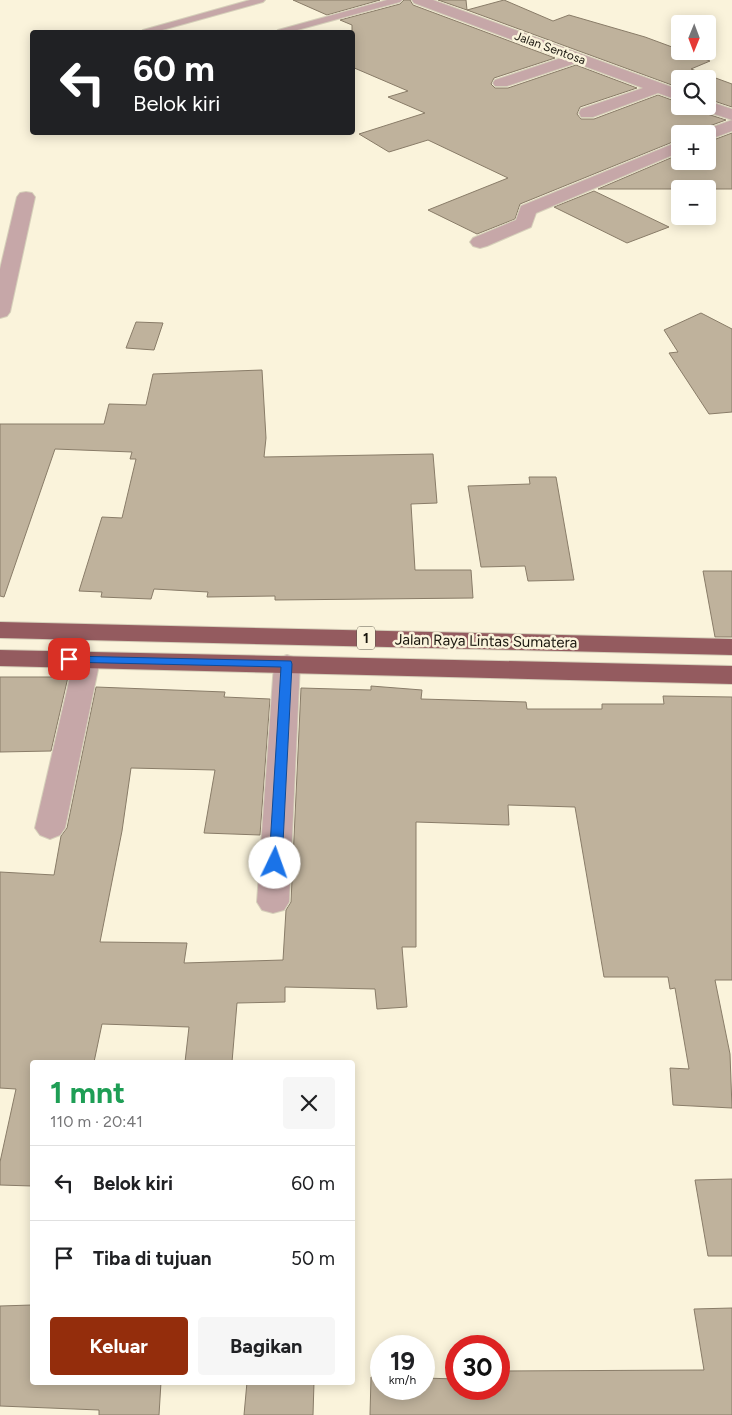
<!DOCTYPE html>
<html lang="id">
<meta charset="utf-8">
<style>
:root{--surface:#fff;--page:#f6f6f6;--text:#202124;--muted:#757577;--line:#e0e0e0;--accent:#942d0c}
body{margin:0;font-family:Figtree,sans-serif;background:var(--page);color:var(--text);height:100vh;display:flex;flex-direction:column;font-size:19px;white-space:nowrap}
*{box-sizing:border-box;margin:0}
p{font-size:16px;color:var(--muted)}
.icon{flex:none;width:28px;height:28px;fill:none;stroke:currentColor;stroke-width:2;stroke-linecap:round;stroke-linejoin:round}
.map{position:relative;flex:1;overflow:hidden}
.side{position:absolute;left:30px;top:1060px;width:325px;height:325px;display:flex;flex-direction:column;background:var(--surface);border-radius:5px;box-shadow:0 2px 12px #0003}
.side>*{flex:none}
.banner{position:absolute;left:30px;top:30px;width:325px;height:105px;border-radius:5px;box-shadow:0 2px 12px #0003;background:#202124;color:#fff;overflow:hidden}
.needle{width:32px;rotate:181deg}
.tools{position:absolute;left:671px;top:15px;display:grid;gap:10px}
.tools a{display:grid;place-items:center;width:45px;height:45px;border-radius:5px;background:var(--surface);box-shadow:0 2px 12px #0003;font-size:25px}
.speed{position:absolute;left:370px;top:1335px;display:flex;gap:10px;font-size:25px;font-weight:700;text-align:center}
.speed>*{display:grid;place-content:center;width:65px;height:65px;border-radius:50%;background:var(--surface);box-shadow:0 2px 12px #0003;line-height:1}
.speed small{font-size:12px;font-weight:400}
.speed .limit{border:8px solid #d22;background:#fff;color:#111}
.pin{position:absolute;display:grid;place-items:center;width:42px;height:42px;color:#fff;margin:-21px;border-radius:10px;box-shadow:0 2px 8px #0006}
.me{position:absolute;width:55px;margin:-28px;rotate:3deg;stroke-linejoin:round;filter:drop-shadow(0 0 4px #0008)}
.turn{display:flex;align-items:center;gap:18px;height:105px;padding:0 20px;font-size:22px}
.turn .icon{width:65px;height:65px;stroke-width:2.5}
.turn b{display:block;font-size:35px;line-height:42px}
.round{display:grid;place-items:center;flex:none;width:52px;height:52px;border-radius:5px;background:var(--page)}
.summary{display:flex;align-items:center;justify-content:space-between;height:85px;padding:0 20px}
h1{font-size:30px;font-weight:700;line-height:38px;color:#1e9e55}
.cta{display:flex;gap:10px;margin-top:auto;padding:10px 20px}
.cta a{flex:1;height:58px;border-radius:5px;background:var(--accent);color:#fff;font-size:20px;font-weight:700;line-height:58px;text-align:center}
.cta a+a{background:var(--page);color:var(--text)}
ul{padding:0;list-style:none}
li{display:flex;align-items:center;gap:15px;height:75px;padding:0 20px;border-top:1px solid var(--line)}
li div{flex:1}
li b{display:block;font-size:19px}
li em{font-style:normal}
.map>svg:first-child{display:block}
.building{fill:#bfb29c;stroke:#897c68}
.lines{fill:none;stroke-linecap:round;stroke-linejoin:round}
.service-casing{stroke:#d6d0ba;stroke-width:2}
.minor-casing{stroke:#d6d0ba;stroke-width:2}
.trunk-casing{stroke:#d6d0ba;stroke-width:2}
.service{fill:#c6a7a8;fill-rule:evenodd}
.minor{fill:#c6a7a8;fill-rule:evenodd}
.trunk{fill:#945b5f;fill-rule:evenodd}
.route{fill:#1a73e8;stroke:#114b97}
.labels{text-anchor:middle;dominant-baseline:central;stroke-width:5;stroke-linejoin:round;paint-order:stroke}
.far-street-label{font-size:12px;fill:#19160e;stroke:#faf3db}
.shield{fill:#faf3db;stroke:#5c584c;stroke-width:1}
.shield-label{font-size:14px;font-weight:bold;fill:#19160e}
.street-label{font-size:15px;fill:#19160e;stroke:#faf3db}
</style>
<div class="map">
<svg width="732" height="1415" viewBox="0 0 732 1415">
<rect width="100%" height="100%" fill="#faf3db"/>
<g class="building">
<path d="M293 0H380L327 15Z"/>
<path d="M404 0H410L413 5 555 58 494 78 491 84 495 88H508L576 65 637 88 580 107 577 114 581 119H594L658 95 680 103V106H698L701 112 726 120 701 129 698 134H680V139L520 204 515 219 477 234 428 210 508 178 428 140 389 152 359 134 425 113 388 97 408 91 352 67V25L340 20 400 4Z"/>
<path d="M438 0H466L467 10Z"/>
<path d="M504 0 553 21 569 15 645 37 710 61 691 69 732 84V107L708 99V79H680V88L467 10Z"/>
<path d="M732 133V189H598L680 154V161H708V142Z"/>
<path d="M594 191 669 227 627 243 554 207Z"/>
<path d="M701 313 732 329V412L709 414 669 353 678 352 664 330Z"/>
<path d="M136 322 163 323 154 350 126 348Z"/>
<path d="M262 370 266 438 264 457 433 454 437 503 411 504 415 570H471L473 598 275 600V596L207 597 208 592 154 589 151 599 101 597 102 592 79 591 102 517 122 518 136 459H130L132 452 55 449 4 597 0 596V424H104L109 404 146 405 153 374Z"/>
<path d="M529 477H556L574 580 528 581 525 566 481 567 468 486 530 484Z"/>
<path d="M703 571H732V637H715Z"/>
<path d="M0 677H68L51 751 0 752Z"/>
<path d="M371 686 422 690 421 699 526 702 527 709H602V704H664L663 696 732 697V980H715L730 1054 732 1108 673 1105 670 1068 689 1069 675 988 670 989 668 977H604L575 807 508 805 509 825 416 822V947H402L407 1007 377 1009 375 989 285 987V1002L237 1003 232 1062H185L189 1027 102 1024 94 1062H32V1186L0 1185V1162L16 1089 0 1088V872L54 875 61 836 67 828 96 687 225 692 224 697 270 699 260 835 204 833 215 770 131 768 122 831 100 942 187 943 184 963 283 960 286 910 291 902 301 688 371 690Z"/>
<path d="M732 1179V1256H708L695 1180Z"/>
<path d="M32 1305V1382H161L159 1415H99V1410L0 1406V1306Z"/>
<path d="M732 1308V1415H370L371 1377H381V1389H424V1378L456 1379V1389H499V1371L704 1370 694 1309Z"/>
<path d="M247 1382H314L313 1415H244Z"/>
</g>
<g class="lines">
<g class="service-casing">
<g id="service">
<path d="M250 0H265L263 2 155 32H141L143 30Z"/>
<path d="M387 0H402L400 2 290 32H276L278 30Z"/>
</g>
</g>
<g class="minor-casing">
<g id="minor">
<path d="M412 0H433L680 90V101L658 93 593 117H581L579 113 581 109 643 88 576 63 507 86H495L493 83 495 80 561 58 414 3Z"/>
<path d="M708 101 732 109V131L708 140V134H700L702 131 732 120 702 110 700 106H708Z"/>
<path d="M680 141V152L536 213 531 227 487 246 480 248 473 246 470 242 473 238 516 220 521 206Z"/>
<path d="M26 192 32 193 35 197 10 312 7 316 0 318V269L17 197 20 193Z"/>
<path d="M87 652 96 654 100 660 65 828 60 835 50 839 40 835 35 828 74 660 78 654Z"/>
<path d="M287 655 296 658 300 664 289 902 284 910 273 913 262 910 257 902 274 664 278 658Z"/>
</g>
</g>
<g class="trunk-casing">
<g id="trunk">
<path d="M0 622 732 639V655L0 638Z"/>
<path d="M0 650 732 666V684L0 666Z"/>
</g>
</g>
<use href="#service" class="service"/>
<use href="#minor" class="minor"/>
<use href="#trunk" class="trunk"/>
</g>
<path class="route" d="M69 656 291 661 292 664 282 863 280 866H271L269 863 281 667 65 662 64 659 65 657Z"/>
<g class="labels">
<g class="far-street-label">
<text transform="translate(550 48) rotate(20)">Jalan Sentosa</text>
</g>
<rect class="shield" x="357" y="626.5" width="18" height="23" rx="4"/>
<g class="shield-label">
<text x="366" y="638">1</text>
</g>
<g class="street-label">
<text transform="translate(486 641) rotate(1)">Jalan Raya Lintas Sumatera</text>
</g>
</g>
</svg>
<div class="tools">
<a><svg class="needle" viewBox="-14 -14 28 28"><path d="M0-13l5 13h-10z" fill="#e53935"/><path d="M0 13l5-13h-10z" fill="#757577"/></svg></a>
<a><svg class="icon" aria-label="search" viewBox="0 0 24 24"><circle cx="10" cy="10" r="6"/><path d="M15 15l6 6"/></svg></a>
<a>+</a>
<a>−</a>
</div>
<div class="speed"><div>19<small>km/h</small></div><div class="limit">30</div></div>
<div class="pin" style="left:69px;top:659px;background:#d93025"><svg class="icon" aria-label="arrive" viewBox="0 0 24 24"><path d="M6 21V4h12l-3 4 3 4H6"/></svg></div>
<svg class="me" style="left:275px;top:863px" viewBox="-20 -20 40 40"><circle r="19" fill="#fff"/><path d="M0-13L10 11 0 6-10 11z" fill="#1a73e8"/></svg>
<div class="banner">
<div class="turn"><svg class="icon" aria-label="left" viewBox="0 0 24 24"><path d="M17 20v-9H6M10 6l-5 5 5 5"/></svg><div><b>60 m</b>Belok kiri</div></div>
</div>
<section class="side">
<div class="summary"><div><h1>1 mnt</h1><p>110 m · 20:41</p></div><a class="round"><svg class="icon" aria-label="close" viewBox="0 0 24 24"><path d="M6 6l12 12M18 6L6 18"/></svg></a></div>
<ul>
<li><svg class="icon" aria-label="left" viewBox="0 0 24 24"><path d="M17 20v-9H6M10 6l-5 5 5 5"/></svg><div><b>Belok kiri</b></div><em>60 m</em></li>
<li><svg class="icon" aria-label="arrive" viewBox="0 0 24 24"><path d="M6 21V4h12l-3 4 3 4H6"/></svg><div><b>Tiba di tujuan</b></div><em>50 m</em></li>
</ul>
<div class="cta"><a>Keluar</a><a>Bagikan</a></div>
</section>
</div>
